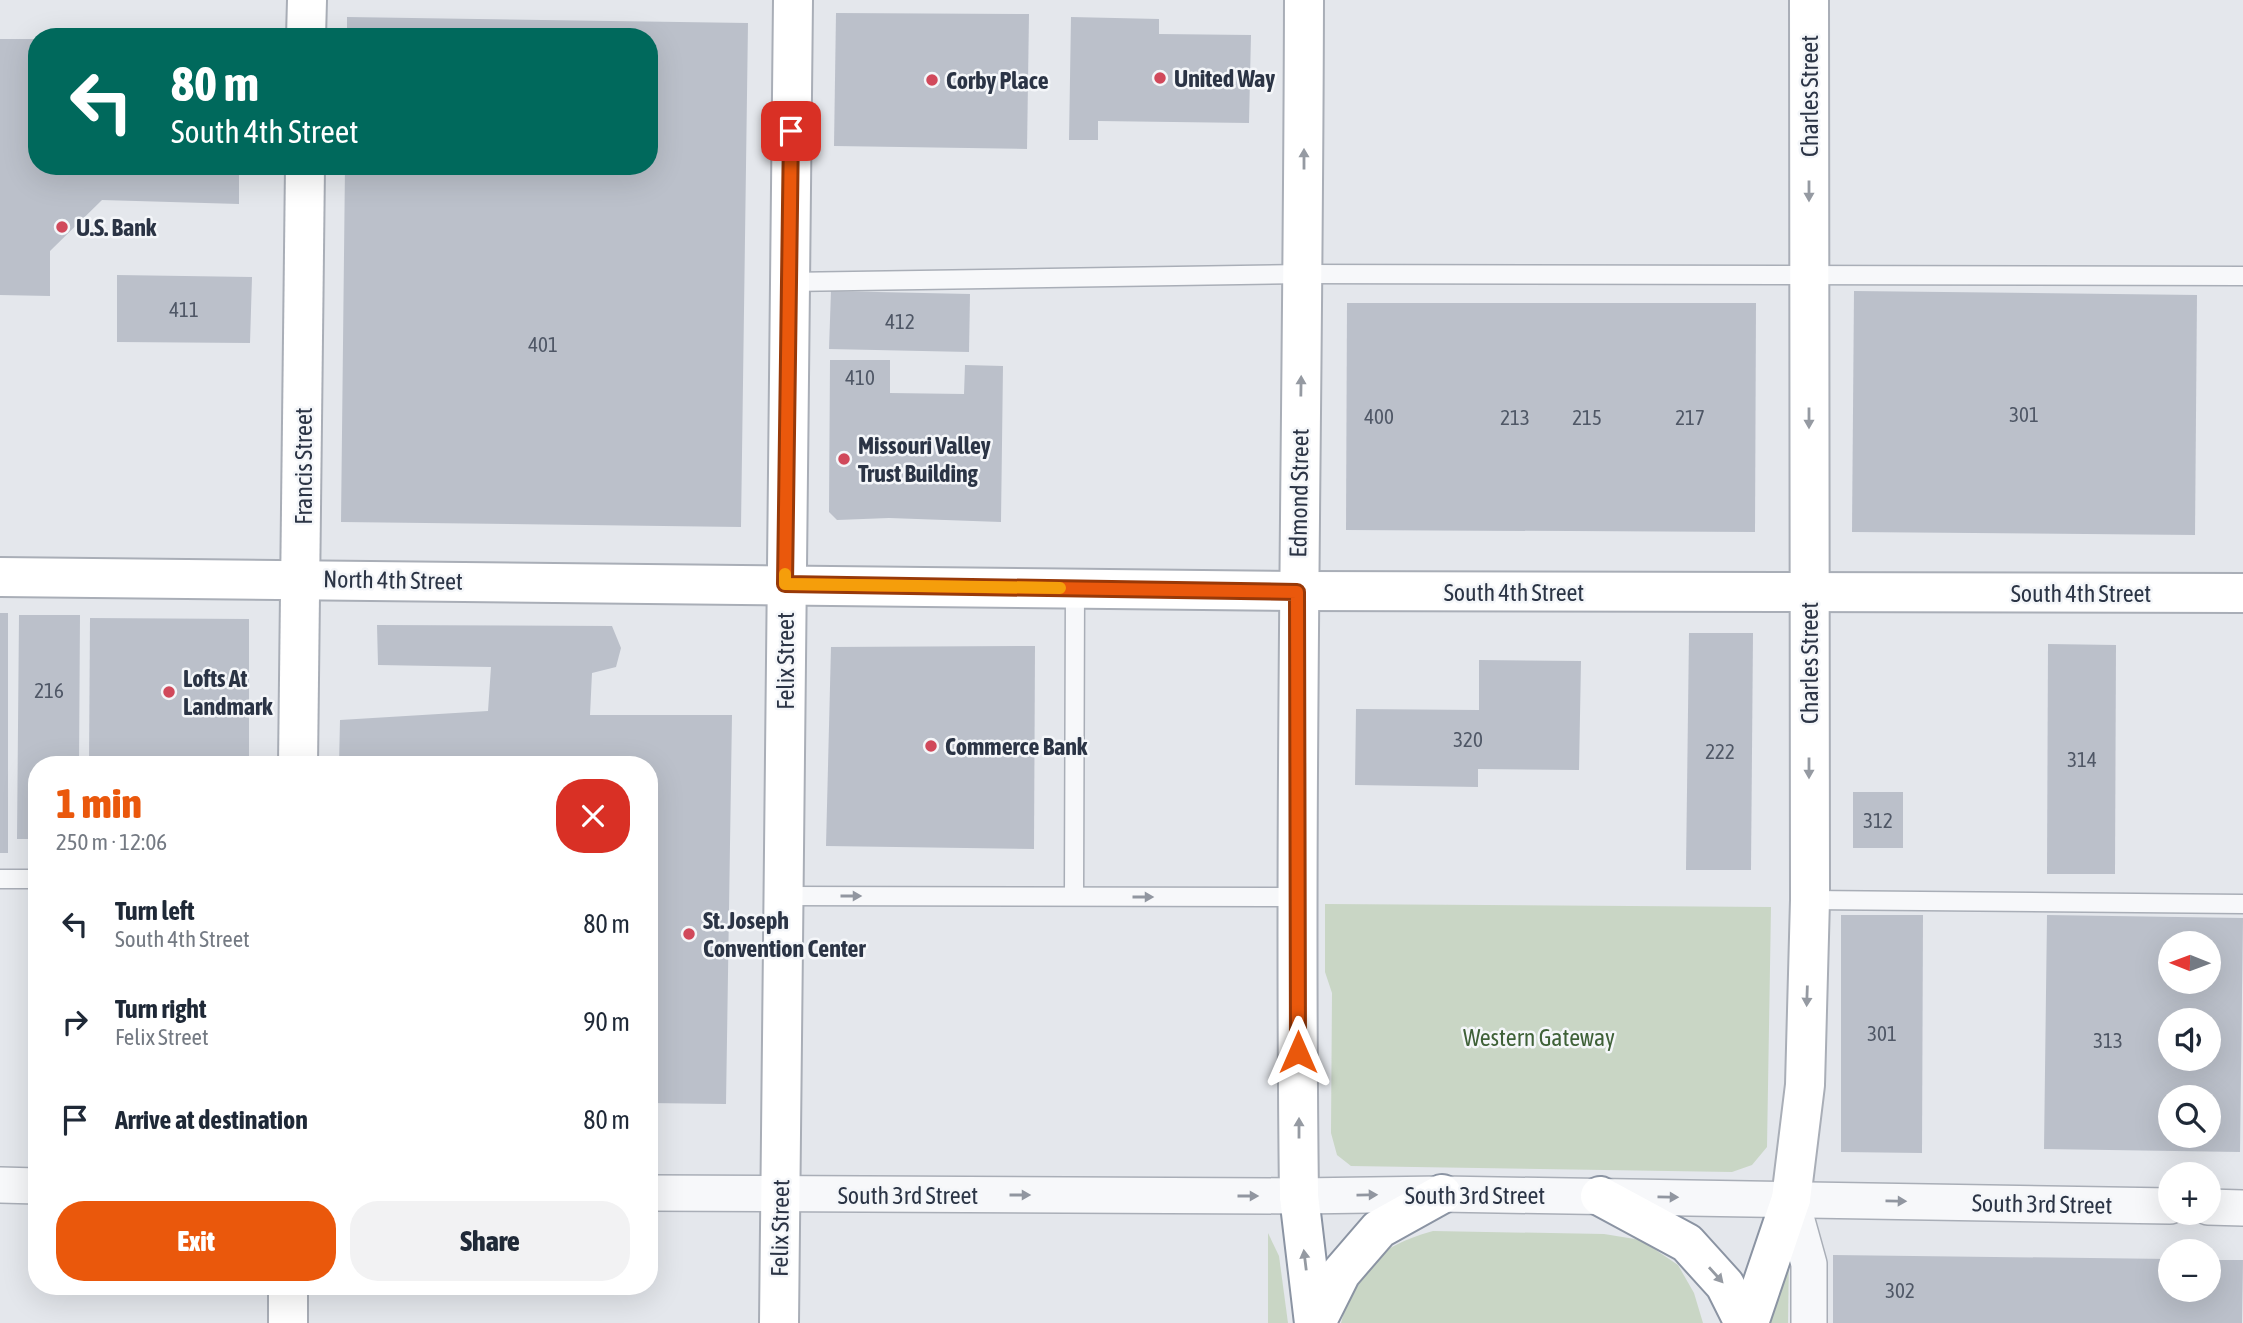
<!DOCTYPE html>
<meta charset="utf-8">
<style>
:root{--surface:#fff;--page:#f2f2f3;--text:#1f2937;--muted:#747a83;--accent:#ea580c}
body{margin:0;font-family:"Asap Condensed",sans-serif;background:var(--page);color:var(--text);height:100vh;display:flex;flex-direction:column;font-size:26px;white-space:nowrap}
*{box-sizing:border-box;margin:0}
p{font-size:23px;color:var(--muted)}
.icon{flex:none;width:38px;height:38px;fill:none;stroke:currentColor;stroke-width:2;stroke-linecap:round;stroke-linejoin:round}
.map{position:relative;flex:1;overflow:hidden}
.sheet{position:absolute;left:28px;top:756px;width:630px;height:539px;display:flex;flex-direction:column;background:var(--surface);border-radius:28px;box-shadow:0 7px 28px #0002}
.sheet>*{flex:none}
.top-card{position:absolute;left:28px;top:28px;width:630px;height:147px;border-radius:28px;box-shadow:0 7px 28px #0002;background:#00695c;color:#fff;overflow:hidden}
.needle{width:46px;rotate:271deg}
.fabs{position:absolute;left:2158px;top:931px;display:grid;gap:14px}
.fabs a{display:grid;place-items:center;width:63px;height:63px;border-radius:50%;background:var(--surface);box-shadow:0 7px 28px #0002;font-size:35px}
.pin{position:absolute;display:grid;place-items:center;width:60px;height:60px;color:#fff;margin:-30px;border-radius:14px;box-shadow:0 4px 10px #0006}
.me{position:absolute;width:77px;margin:-38px;rotate:0deg;stroke-linejoin:round;filter:drop-shadow(0 0 5px #0008)}
.turn{display:flex;align-items:center;gap:24px;height:147px;padding:0 28px;font-size:32px}
.turn .icon{width:91px;height:91px;stroke-width:2.5}
.turn b{display:block;font-size:49px;line-height:60px}
.round{display:grid;place-items:center;flex:none;width:74px;height:74px;border-radius:28px;background:var(--page)}
.summary{display:flex;align-items:center;justify-content:space-between;height:119px;padding:0 28px}
h1{font-size:42px;font-weight:800;line-height:52px;color:var(--accent)}
.action{display:flex;gap:14px;margin-top:auto;padding:14px 28px}
.action a{flex:1;height:80px;border-radius:28px;background:var(--accent);color:#fff;font-size:28px;font-weight:800;line-height:80px;text-align:center}
.action a+a{background:var(--page);color:var(--text)}
ul{padding:0;list-style:none}
li{display:flex;align-items:center;gap:21px;height:98px;padding:0 28px}
li div{flex:1}
li b{display:block;font-size:26px}
li em{font-style:normal}
.map>svg:first-child{display:block}
.green{fill:#c9d6c5}
.building{fill:#bbc0ca;fill-rule:evenodd}
.lines{fill:none;stroke-linecap:round;stroke-linejoin:round}
.lane-casing{stroke:#a9aeb7;stroke-width:21}
.street-casing{stroke:#a9aeb7;stroke-width:38}
.secondary-casing{stroke:#a9aeb7;stroke-width:42}
.highway-casing{stroke:#8b94a3;stroke-width:42}
.lane{stroke:#f7f8fa;stroke-width:18}
.street{stroke:#f7f8fa;stroke-width:35}
.secondary{stroke:#fff;stroke-width:38}
.highway{stroke:#fff;stroke-width:38}
.oneway{fill:#959aa2}
.oneway2{fill:#9196a0}
.route-casing{stroke:#983908;stroke-width:18}
.route{stroke:#ea580c;stroke-width:12}
.slow{stroke:#f59e0b;stroke-width:12}
.poi-dot{fill:#d1495b;stroke:#f4f6f9;stroke-width:2.5}
.labels{text-anchor:middle;dominant-baseline:central;stroke-width:5;stroke-linejoin:round;paint-order:stroke}
.number-label{font-size:21px;fill:#4f5766}
.poi-label{font-size:24px;font-weight:bold;fill:#2b3445;stroke:#f4f6f9;text-anchor:start}
.street-label{font-size:24px;fill:#2b3445;stroke:#f4f6f9}
.park-label{font-size:24px;fill:#3f6138;stroke:#f4f6f9}
</style>
<div class="map">
<svg width="2243" height="1323" viewBox="0 0 2243 1323">
<rect width="100%" height="100%" fill="#e4e7ec"/>
<g class="green">
<path d="M1325 904 1771 907 1767 1147 1752 1165 1732 1172 1351 1166 1337 1155 1331 1133 1332 993 1325 972Z"/>
<path d="M1433 1231 1604 1234 1641 1240 1678 1265 1694 1293 1703 1323H1341C1355 1268 1379 1246 1433 1231Z"/>
<path d="M1268 1233 1279 1256 1288 1323H1268Z"/>
<path d="M1789 1255 1788 1323H1768Z"/>
</g>
<g class="building">
<path d="M836 13 1029 14 1027 149 834 146Z"/>
<path d="M347 17 748 23 741 527 341 522 345 166H649V37H347Z"/>
<path d="M1071 17 1159 19V34L1251 35 1249 123 1098 121V140H1069Z"/>
<path d="M0 39H37V166H232L239 173V204L102 200 50 251V296L0 295Z"/>
<path d="M117 275 252 277 250 343 117 342Z"/>
<path d="M831 291 970 294 969 352 829 349Z"/>
<path d="M1854 291 2197 295 2195 535 1852 532Z"/>
<path d="M1347 303H1756L1755 532 1346 530Z"/>
<path d="M830 360H890V393L964 394 965 365 1003 366 1001 522 889 518 837 520 829 512Z"/>
<rect x="0" y="613" width="8" height="240"/>
<path d="M19 615H80L79 765H37V839H17Z"/>
<path d="M90 618 249 619V765H89Z"/>
<path d="M377 625 612 626 621 648 616 667 592 673 590 715H732L726 1104 649 1103V765H339L340 720 488 711 491 667 378 665Z"/>
<path d="M1689 633H1753L1751 870H1686Z"/>
<path d="M2048 644 2116 645 2115 874H2047Z"/>
<path d="M1035 646 1034 849 826 846 831 647Z"/>
<path d="M1479 660 1581 661 1579 770 1478 769V787L1355 785 1356 709 1479 710Z"/>
<rect x="1853" y="792" width="50" height="56"/>
<path d="M1841 915H1923L1922 1153 1841 1152Z"/>
<path d="M2047 915 2243 918 2240 1152 2044 1149ZM2170 943H2208V982H2170ZM2170 1020H2208V1059H2170ZM2170 1097H2208V1136H2170Z"/>
<path d="M1833 1255 2170 1259V1290H2208V1260H2243L2242 1323H1833Z"/>
</g>
<g class="lines">
<g class="lane-casing">
<g id="lane">
<path d="M788 282 1303 274 2243 276"/>
<path d="M0 879H37"/>
<path d="M783 896 1298 897"/>
<path d="M1074 896 1075 589"/>
<path d="M1810 900 2243 904"/>
</g>
</g>
<g class="street-casing">
<g id="street">
<path d="M0 1185 37 1186"/>
<path d="M649 1193 1299 1196 1442 1194 2170 1206"/>
<path d="M1791 1199 1809 1264V1323"/>
<path d="M2208 1207 2243 1208"/>
</g>
</g>
<g class="secondary-casing">
<g id="secondary">
<path d="M306 37 307 0"/>
<path d="M0 577 1297 591 2243 593"/>
<path d="M298 765 305 166"/>
<path d="M1299 1196C1294 798 1303 399 1304 0"/>
<path d="M1791 1199 1805 1085 1810 900 1809 0"/>
<path d="M288 1323V1286"/>
<path d="M779 1323 793 0"/>
</g>
</g>
<g class="highway-casing">
<g id="highway">
<path d="M1299 1196 1314 1323"/>
<path d="M1600 1196 1687 1243 1725 1285 1744 1323"/>
<path d="M1316 1323 1341 1273 1379 1229 1442 1194"/>
<path d="M1749 1323 1791 1199"/>
</g>
</g>
<use href="#lane" class="lane"/>
<use href="#street" class="street"/>
<use href="#secondary" class="secondary"/>
<use href="#highway" class="highway"/>
</g>
<defs><path id="oneway-solid" d="M-6-.8H1V-3.2L6.5 0L1 3.2V.8H-6Z" transform="scale(1.75)"/></defs>
<g class="oneway">
<use href="#oneway-solid" transform="translate(1304 159) rotate(-90)"/>
<use href="#oneway-solid" transform="translate(1809 191) rotate(90)"/>
<use href="#oneway-solid" transform="translate(1301 386) rotate(-89)"/>
<use href="#oneway-solid" transform="translate(1809 418) rotate(90)"/>
<use href="#oneway-solid" transform="translate(1809 768) rotate(90)"/>
<use href="#oneway-solid" transform="translate(1807 996) rotate(92)"/>
<use href="#oneway-solid" transform="translate(1299 1128) rotate(-90)"/>
<use href="#oneway-solid" transform="translate(1305 1260) rotate(-97)"/>
<use href="#oneway-solid" transform="translate(1716 1275) rotate(48)"/>
</g>
<g class="oneway2">
<use href="#oneway-solid" transform="translate(851 896)"/>
<use href="#oneway-solid" transform="translate(1143 897)"/>
<use href="#oneway-solid" transform="translate(1020 1195)"/>
<use href="#oneway-solid" transform="translate(1367 1195) rotate(-1)"/>
<use href="#oneway-solid" transform="translate(1248 1196)"/>
<use href="#oneway-solid" transform="translate(1668 1197) rotate(1)"/>
<use href="#oneway-solid" transform="translate(1896 1201) rotate(1)"/>
</g>
<g class="lines">
<g class="route-casing">
<path id="route" d="M791 131 785 584 1297 592 1298 1052"/>
</g>
<use href="#route" class="route"/>
<path class="slow" d="M785 574V584L1060 588"/>
</g>
<g class="poi-dot">
<circle cx="1160" cy="78" r="7"/>
<circle cx="932" cy="80" r="7"/>
<circle cx="62" cy="227" r="7"/>
<circle cx="844" cy="459" r="7"/>
<circle cx="169" cy="692" r="7"/>
<circle cx="931" cy="746" r="7"/>
<circle cx="689" cy="934" r="7"/>
</g>
<g class="labels">
<g class="number-label">
<text x="184" y="309">411</text>
<text x="900" y="321">412</text>
<text x="543" y="344">401</text>
<text x="860" y="377">410</text>
<text x="2024" y="414">301</text>
<text x="1379" y="416">400</text>
<text x="1515" y="417">213</text>
<text x="1587" y="417">215</text>
<text x="1690" y="417">217</text>
<text x="49" y="690">216</text>
<text x="1468" y="739">320</text>
<text x="1720" y="751">222</text>
<text x="2082" y="759">314</text>
<text x="1878" y="820">312</text>
<text x="1882" y="1033">301</text>
<text x="2108" y="1040">313</text>
<text x="1900" y="1290">302</text>
</g>
<g class="poi-label">
<text x="1174" y="78">United Way</text>
<text x="946" y="80">Corby Place</text>
<text x="76" y="227">U.S. Bank</text>
<text x="858" y="445">Missouri Valley<tspan x="858" dy="28">Trust Building</tspan></text>
<text x="183" y="678">Lofts At<tspan x="183" dy="28">Landmark</tspan></text>
<text x="945" y="746">Commerce Bank</text>
<text x="703" y="920">St. Joseph<tspan x="703" dy="28">Convention Center</tspan></text>
</g>
<g class="street-label">
<text transform="translate(1809 96) rotate(-90)">Charles Street</text>
<text transform="translate(303 466) rotate(-90)">Francis Street</text>
<text transform="translate(1299 493) rotate(-89)">Edmond Street</text>
<text transform="translate(393 580) rotate(1)">North 4th Street</text>
<text x="1514" y="592">South 4th Street</text>
<text x="2081" y="593">South 4th Street</text>
<text transform="translate(785 661) rotate(-90)">Felix Street</text>
<text transform="translate(1809 663) rotate(-90)">Charles Street</text>
<text x="908" y="1195">South 3rd Street</text>
<text x="1475" y="1195">South 3rd Street</text>
<text transform="translate(2042 1204) rotate(1)">South 3rd Street</text>
<text transform="translate(780 1228) rotate(-89)">Felix Street</text>
</g>
<g class="park-label">
<text x="1539" y="1037">Western Gateway</text>
</g>
</g>
</svg>
<div class="fabs">
<a><svg class="needle" viewBox="-14 -14 28 28"><path d="M0-13l5 13h-10z" fill="#e53935"/><path d="M0 13l5-13h-10z" fill="#747a83"/></svg></a>
<a><svg class="icon" aria-label="sound" viewBox="0 0 24 24"><path d="M4 9h4l5-4v14l-5-4H4zM17 9q2 3 0 6"/></svg></a>
<a><svg class="icon" aria-label="search" viewBox="0 0 24 24"><circle cx="10" cy="10" r="6"/><path d="M15 15l6 6"/></svg></a>
<a>+</a>
<a>−</a>
</div>
<div class="pin" style="left:791px;top:131px;background:#d93025"><svg class="icon" aria-label="arrive" viewBox="0 0 24 24"><path d="M6 21V4h12l-3 4 3 4H6"/></svg></div>
<svg class="me" style="left:1298px;top:1052px" viewBox="-20 -20 40 40"><path d="M0-17L14 15 0 8-14 15z" fill="#ea580c" stroke="#fff" stroke-width="4"/></svg>
<div class="top-card">
<div class="turn"><svg class="icon" aria-label="left" viewBox="0 0 24 24"><path d="M17 20v-9H6M10 6l-5 5 5 5"/></svg><div><b>80 m</b>South 4th Street</div></div>
</div>
<section class="sheet">
<div class="summary"><div><h1>1 min</h1><p>250 m · 12:06</p></div><a class="round" style="background:#d93025;color:#fff"><svg class="icon" aria-label="close" viewBox="0 0 24 24"><path d="M6 6l12 12M18 6L6 18"/></svg></a></div>
<ul>
<li><svg class="icon" aria-label="left" viewBox="0 0 24 24"><path d="M17 20v-9H6M10 6l-5 5 5 5"/></svg><div><b>Turn left</b><p>South 4th Street</p></div><em>80 m</em></li>
<li><svg class="icon" aria-label="right" viewBox="0 0 24 24"><path d="M7 20v-9h11M14 6l5 5-5 5"/></svg><div><b>Turn right</b><p>Felix Street</p></div><em>90 m</em></li>
<li><svg class="icon" aria-label="arrive" viewBox="0 0 24 24"><path d="M6 21V4h12l-3 4 3 4H6"/></svg><div><b>Arrive at destination</b></div><em>80 m</em></li>
</ul>
<div class="action"><a>Exit</a><a>Share</a></div>
</section>
</div>
